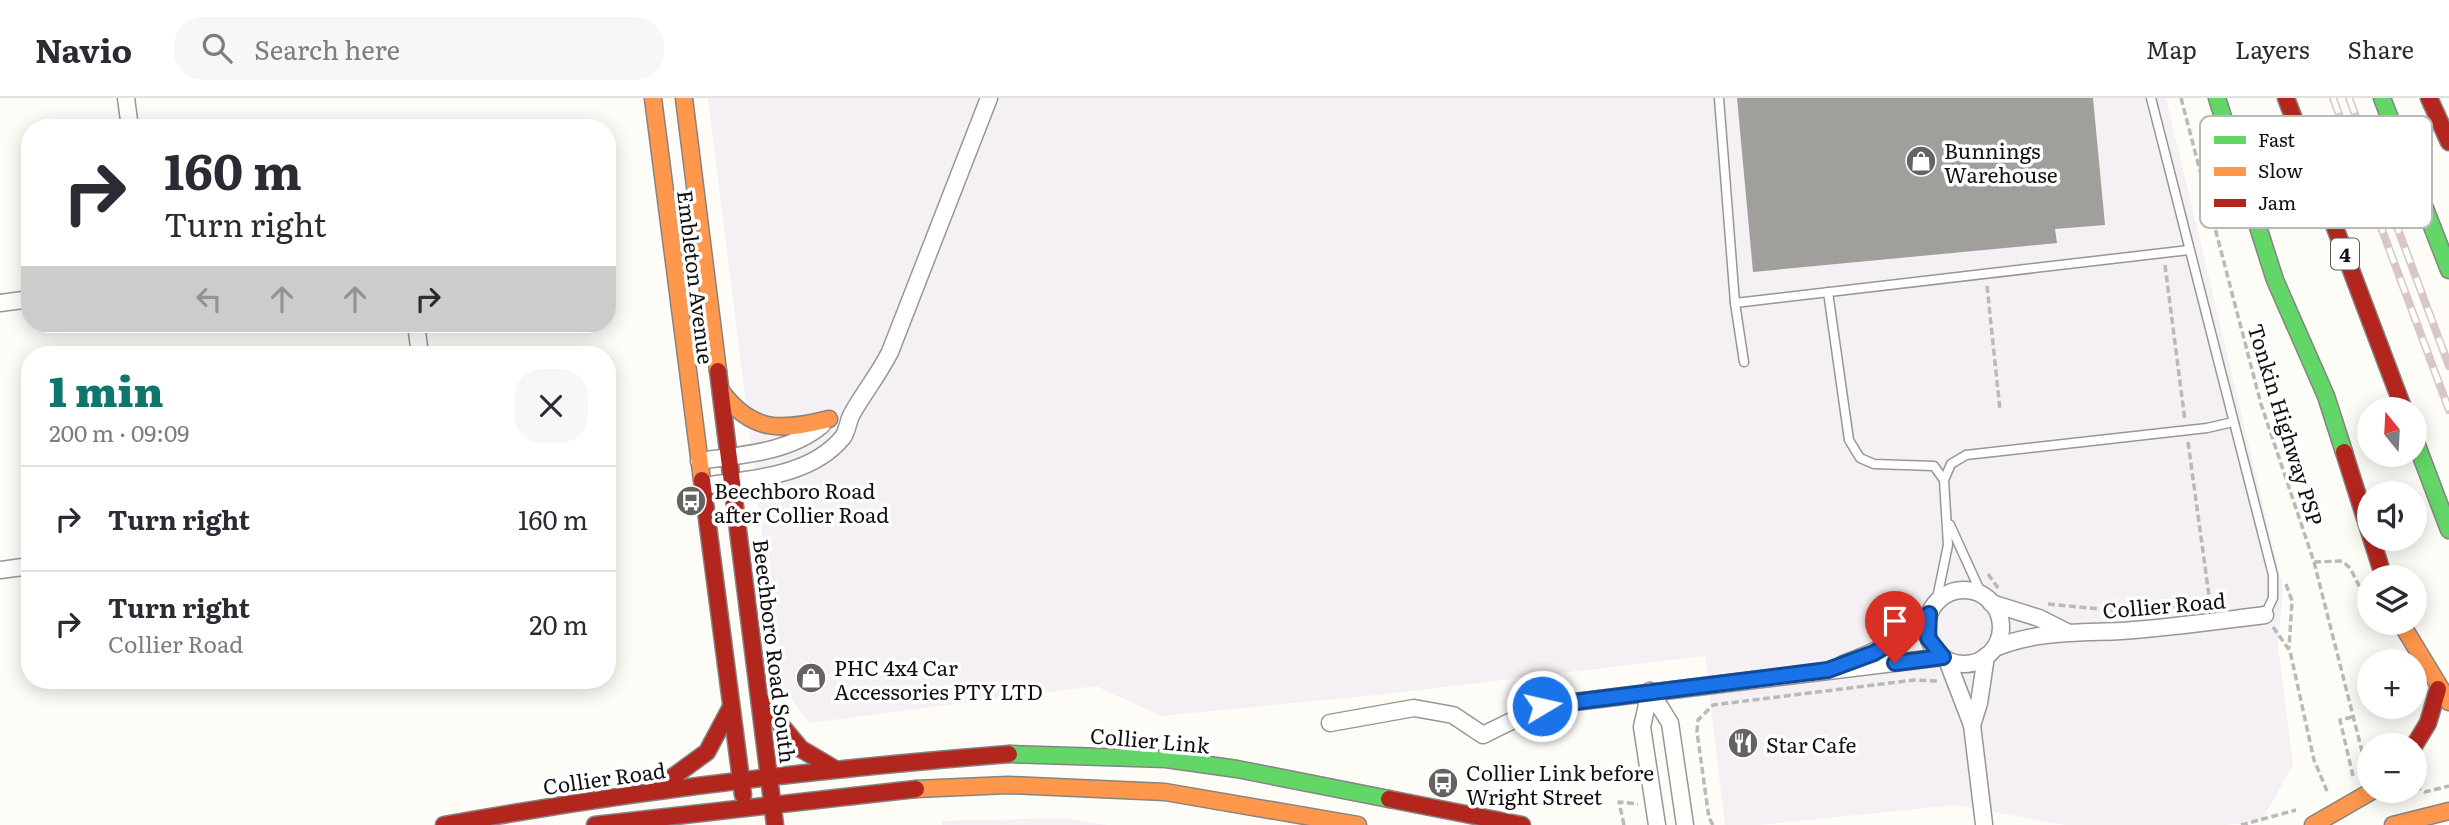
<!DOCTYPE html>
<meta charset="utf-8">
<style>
:root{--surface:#fff;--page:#f7f7f7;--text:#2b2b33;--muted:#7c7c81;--line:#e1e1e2;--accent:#0f766e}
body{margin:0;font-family:Literata,serif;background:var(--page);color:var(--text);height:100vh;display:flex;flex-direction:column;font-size:26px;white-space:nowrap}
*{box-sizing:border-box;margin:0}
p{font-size:23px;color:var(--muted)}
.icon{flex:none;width:38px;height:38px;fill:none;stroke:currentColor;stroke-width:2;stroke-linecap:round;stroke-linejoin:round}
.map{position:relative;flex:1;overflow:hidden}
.sheet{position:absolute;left:21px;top:248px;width:595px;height:343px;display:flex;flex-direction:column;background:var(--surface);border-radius:28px;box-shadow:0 4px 18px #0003}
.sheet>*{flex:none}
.top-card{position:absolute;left:21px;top:21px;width:595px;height:214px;border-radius:28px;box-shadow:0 4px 18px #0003;background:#fff;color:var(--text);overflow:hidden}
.needle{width:46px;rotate:342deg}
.buttons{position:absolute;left:2357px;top:299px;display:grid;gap:14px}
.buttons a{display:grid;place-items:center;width:70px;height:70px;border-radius:50%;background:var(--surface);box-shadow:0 4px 18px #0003;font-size:35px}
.pin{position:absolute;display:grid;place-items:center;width:60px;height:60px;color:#fff;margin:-72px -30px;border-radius:50% 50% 50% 0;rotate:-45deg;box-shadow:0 0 7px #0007}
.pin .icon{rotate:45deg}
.me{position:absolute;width:77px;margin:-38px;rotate:81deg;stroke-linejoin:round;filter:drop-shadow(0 0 5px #0008)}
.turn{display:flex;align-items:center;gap:24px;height:147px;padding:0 28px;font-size:32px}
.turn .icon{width:91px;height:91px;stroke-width:2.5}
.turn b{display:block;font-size:49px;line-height:60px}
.lanes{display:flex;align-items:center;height:66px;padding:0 28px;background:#0003;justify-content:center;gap:35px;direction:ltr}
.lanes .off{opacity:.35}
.round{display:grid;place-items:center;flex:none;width:74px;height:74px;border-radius:28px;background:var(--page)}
.head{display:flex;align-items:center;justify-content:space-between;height:119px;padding:0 28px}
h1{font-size:42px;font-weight:800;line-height:52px;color:var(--accent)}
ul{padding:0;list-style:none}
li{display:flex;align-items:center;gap:21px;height:105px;padding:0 28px;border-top:2px solid var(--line)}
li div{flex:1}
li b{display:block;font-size:26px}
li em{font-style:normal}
header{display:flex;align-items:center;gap:42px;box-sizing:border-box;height:98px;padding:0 35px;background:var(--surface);border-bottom:2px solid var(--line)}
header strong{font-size:33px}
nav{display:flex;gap:38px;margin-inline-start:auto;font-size:24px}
.search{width:490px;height:63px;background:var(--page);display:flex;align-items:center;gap:18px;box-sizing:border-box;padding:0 24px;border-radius:28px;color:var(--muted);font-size:26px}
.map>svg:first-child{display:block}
.industrial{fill:#f5f0f3}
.building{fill:#a19f9c}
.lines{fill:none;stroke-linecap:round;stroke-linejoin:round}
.lane-casing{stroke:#979795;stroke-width:11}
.street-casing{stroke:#979795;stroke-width:19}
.fast-casing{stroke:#858482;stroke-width:19}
.slow-casing{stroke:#858482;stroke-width:19}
.jam-casing{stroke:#858482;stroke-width:19}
.path{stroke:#b9b9b8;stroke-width:3.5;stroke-dasharray:7 3.5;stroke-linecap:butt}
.lane{stroke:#fffffe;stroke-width:8}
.street{stroke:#fffffe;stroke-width:16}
.fast{stroke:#63d668;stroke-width:16}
.slow{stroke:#ff974d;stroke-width:16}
.jam{stroke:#b3261e;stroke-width:16}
.rail-casing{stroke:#d9c6c7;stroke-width:8}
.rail{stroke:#fff;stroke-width:5;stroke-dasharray:16;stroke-linecap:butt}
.route-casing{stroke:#114b97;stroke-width:18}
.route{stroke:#1a73e8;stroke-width:12}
.labels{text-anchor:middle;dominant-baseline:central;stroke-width:7;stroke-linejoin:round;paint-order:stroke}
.shield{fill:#fff;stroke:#585858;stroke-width:2}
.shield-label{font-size:19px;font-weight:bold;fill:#111}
.poi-label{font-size:21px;fill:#111;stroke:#fff;text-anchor:start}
.street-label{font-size:21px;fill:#111;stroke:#fff}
.key{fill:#fff;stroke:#b8b8b8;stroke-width:2}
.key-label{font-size:19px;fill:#111}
</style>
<header>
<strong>Navio</strong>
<div class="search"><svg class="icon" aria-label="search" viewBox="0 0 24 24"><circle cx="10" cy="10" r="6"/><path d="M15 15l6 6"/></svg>Search here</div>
<nav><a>Map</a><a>Layers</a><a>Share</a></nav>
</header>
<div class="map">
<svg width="2449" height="727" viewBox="0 0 2449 727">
<rect width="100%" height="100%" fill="#fdfcf7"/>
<g class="industrial">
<path d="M708 0H2166L2283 490 2278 549 2293 667 2262 722 2226 727H2066L1954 707 1758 727H1725L1705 558 1386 596 1161 618 1096 588 809 625 781 588Z"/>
<path d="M1063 720 1107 727H942L943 723Z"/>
</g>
<path class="building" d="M1737 0H2093L2105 127 2055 131 2057 145 1753 174Z"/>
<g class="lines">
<g class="lane-casing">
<g id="lane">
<path d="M1719 0 1735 205 1744 264"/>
<path d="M2151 0 2273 477V500L2265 517"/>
<path d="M1828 194 1849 342 1860 360 1874 366 1934 368 1944 382"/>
<path d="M1735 205 2189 152"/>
<path d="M1950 427 1982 497"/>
<path d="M1936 505 1948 447 1944 382 1951 366 1966 357 2207 330 2233 324"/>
</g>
</g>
<g class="street-casing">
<g id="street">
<path d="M126 0 130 30"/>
<path d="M0 205 30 201"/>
<path d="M416 226 420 257"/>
<path d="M699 363C740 357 789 355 822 327"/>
<path d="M703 388C749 381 811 379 843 339 848 332 848 321 853 314 865 293 879 276 890 254L989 0"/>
<path d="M0 472 30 468"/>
<circle cx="1964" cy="529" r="37"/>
<path d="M1991 505 2039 520 2067 534"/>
<path d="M1995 550C2035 533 2078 535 2121 533 2169 530 2217 523 2265 517"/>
<path d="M1947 562 1972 627 1984 726"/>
<path d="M1843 566C1876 554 1904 540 1929 516"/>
<path d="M1650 593 1670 625 1685 727"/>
<path d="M1650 593 1642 629 1657 727"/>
<path d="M1330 625 1414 610 1453 617 1483 637 1542 608 1943 559"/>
<path d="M1972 627 1979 605 1986 558"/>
</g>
</g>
<g class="fast-casing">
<g id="fast">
<path d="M2217 0 2275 182 2326 298 2344 354"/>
<path d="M2382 0 2449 172"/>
<path d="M2415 342 2449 432"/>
<path d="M1009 656 1166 661 1237 671 1389 701"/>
</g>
</g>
<g class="slow-casing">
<g id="slow">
<path d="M653 0 702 382"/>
<path d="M684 0 718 273"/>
<path d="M721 293C752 335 782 333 829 321"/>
<path d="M2401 525 2449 604"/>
<path d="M916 691 1008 687 1165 694 1358 727"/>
<path d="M2313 727 2372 693"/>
<path d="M2393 727 2449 713"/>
</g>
</g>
<g class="jam-casing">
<g id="jam">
<path d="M2286 0 2404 312"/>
<path d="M2429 0 2449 44"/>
<path d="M718 273 775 727"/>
<path d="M2344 354 2384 480"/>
<path d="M702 382 743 697"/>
<path d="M761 603 801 651 833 670"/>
<path d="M2414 648 2428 625 2438 591"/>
<path d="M659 689 707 654 731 609"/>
<path d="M1389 701 1522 727"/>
<path d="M444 727C631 693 819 671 1009 656"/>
<path d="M595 727 916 691"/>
</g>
</g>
<g class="path">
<path d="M2181 0 2261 306 2314 464 2364 661"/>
<path d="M2165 167 2185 323"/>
<path d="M1987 188 2000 312"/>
<path d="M2188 344 2210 505"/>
<path d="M2314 464 2342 463 2350 470 2370 509"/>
<path d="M1988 476 1998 490"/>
<path d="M2286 486 2292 503 2289 550"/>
<path d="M2048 506 2120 513 2218 505"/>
<path d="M2273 529 2290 553 2314 662 2327 693"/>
<path d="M2352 619 2340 622 2353 678"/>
<path d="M2415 688 2425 694 2449 688"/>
<path d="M1624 727 1619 704 1638 706"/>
<path d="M1713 727 1709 720 1697 634 1698 622 1713 607 1914 582 1938 583"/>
<path d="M2241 727 2296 712"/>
</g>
<use href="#lane" class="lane"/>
<use href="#street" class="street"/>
<use href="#fast" class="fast"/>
<use href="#slow" class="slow"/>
<use href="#jam" class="jam"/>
<g class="rail-casing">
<g id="rail">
<path d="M2333 0 2449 312"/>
<path d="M2349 0 2449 268"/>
</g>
</g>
<use href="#rail" class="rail"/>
</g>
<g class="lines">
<g class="route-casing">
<path id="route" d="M1542 608 1828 572 1874 555 1913 531 1929 516 1928 540 1943 559 1895 565"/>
</g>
<use href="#route" class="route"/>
</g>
<defs>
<g id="shop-disc" transform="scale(1.575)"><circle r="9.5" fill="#646362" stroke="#fff"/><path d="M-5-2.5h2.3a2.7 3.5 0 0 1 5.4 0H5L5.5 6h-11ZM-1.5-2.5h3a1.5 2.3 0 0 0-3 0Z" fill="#fff"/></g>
<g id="bus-disc" transform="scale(1.575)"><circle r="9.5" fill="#646362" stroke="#fff"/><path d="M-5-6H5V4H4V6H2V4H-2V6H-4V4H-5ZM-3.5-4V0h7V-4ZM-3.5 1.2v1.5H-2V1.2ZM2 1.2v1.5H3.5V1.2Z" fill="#fff"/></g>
<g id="restaurant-disc" transform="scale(1.575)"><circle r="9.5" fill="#646362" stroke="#fff"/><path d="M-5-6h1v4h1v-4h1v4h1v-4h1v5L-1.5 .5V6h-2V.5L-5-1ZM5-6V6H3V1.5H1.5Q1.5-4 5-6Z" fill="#fff"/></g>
</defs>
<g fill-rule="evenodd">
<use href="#shop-disc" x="1921" y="63"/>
<use href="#bus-disc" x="691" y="403"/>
<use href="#shop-disc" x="811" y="580"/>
<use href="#restaurant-disc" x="1743" y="645"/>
<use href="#bus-disc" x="1443" y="685"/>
</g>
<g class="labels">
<rect class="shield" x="2331" y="140.5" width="28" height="31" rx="5"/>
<g class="shield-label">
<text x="2345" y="156">4</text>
</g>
<g class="poi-label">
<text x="1944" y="51">Bunnings<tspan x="1944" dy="24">Warehouse</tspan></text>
<text x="714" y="391">Beechboro Road<tspan x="714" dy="24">after Collier Road</tspan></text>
<text x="834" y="568">PHC 4x4 Car<tspan x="834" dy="24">Accessories PTY LTD</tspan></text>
<text x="1766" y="645">Star Cafe</text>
<text x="1466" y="673">Collier Link before<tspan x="1466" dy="24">Wright Street</tspan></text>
</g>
<g class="street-label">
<text transform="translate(697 179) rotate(83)">Embleton Avenue</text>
<text transform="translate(2287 326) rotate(73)">Tonkin Highway PSP</text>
<text transform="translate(2164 506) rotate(-5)">Collier Road</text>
<text transform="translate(776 553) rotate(83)">Beechboro Road South</text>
<text transform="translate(1150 641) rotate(5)">Collier Link</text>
<text transform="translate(604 679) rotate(-8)">Collier Road</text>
</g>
</g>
<rect x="2200" y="18" width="232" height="112" rx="10" class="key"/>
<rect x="2214" y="38" width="32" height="8" fill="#63d668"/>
<rect x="2214" y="69" width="32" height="9" fill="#ff974d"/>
<rect x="2214" y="101" width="32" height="8" fill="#b3261e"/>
<g class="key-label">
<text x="2258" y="49">Fast</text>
<text x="2258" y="80">Slow</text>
<text x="2258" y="112">Jam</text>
</g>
</svg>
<div class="buttons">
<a><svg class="needle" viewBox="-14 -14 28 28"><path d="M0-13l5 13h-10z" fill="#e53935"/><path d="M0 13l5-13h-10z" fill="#7c7c81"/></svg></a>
<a><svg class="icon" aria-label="sound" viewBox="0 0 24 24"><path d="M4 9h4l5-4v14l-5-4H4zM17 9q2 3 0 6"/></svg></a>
<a><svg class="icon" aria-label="layers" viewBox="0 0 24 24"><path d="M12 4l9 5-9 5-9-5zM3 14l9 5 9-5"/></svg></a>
<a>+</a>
<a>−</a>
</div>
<div class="pin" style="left:1895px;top:565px;background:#d93025"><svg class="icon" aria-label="arrive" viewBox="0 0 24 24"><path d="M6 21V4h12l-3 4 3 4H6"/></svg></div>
<svg class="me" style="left:1542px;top:608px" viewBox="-20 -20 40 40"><circle r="17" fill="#1a73e8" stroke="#fff" stroke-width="3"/><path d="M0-11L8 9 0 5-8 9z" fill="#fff"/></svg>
<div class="top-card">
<div class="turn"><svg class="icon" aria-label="right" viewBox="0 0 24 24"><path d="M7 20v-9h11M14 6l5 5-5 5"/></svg><div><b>160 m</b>Turn right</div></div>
<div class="lanes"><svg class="icon off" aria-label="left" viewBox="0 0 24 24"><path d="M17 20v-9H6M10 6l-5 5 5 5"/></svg><svg class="icon off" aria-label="ahead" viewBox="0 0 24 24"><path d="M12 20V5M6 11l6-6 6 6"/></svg><svg class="icon off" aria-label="ahead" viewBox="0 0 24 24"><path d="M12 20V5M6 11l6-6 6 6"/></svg><svg class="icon" aria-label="right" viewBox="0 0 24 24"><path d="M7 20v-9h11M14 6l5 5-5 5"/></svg></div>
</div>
<section class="sheet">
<div class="head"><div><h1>1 min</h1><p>200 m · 09:09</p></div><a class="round"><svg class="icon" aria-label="close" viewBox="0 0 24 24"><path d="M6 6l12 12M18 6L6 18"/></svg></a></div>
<ul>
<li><svg class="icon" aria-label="right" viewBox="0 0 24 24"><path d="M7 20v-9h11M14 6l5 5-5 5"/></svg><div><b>Turn right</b></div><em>160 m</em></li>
<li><svg class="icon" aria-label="right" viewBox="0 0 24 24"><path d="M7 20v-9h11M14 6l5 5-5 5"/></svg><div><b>Turn right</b><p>Collier Road</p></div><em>20 m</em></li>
</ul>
</section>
</div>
